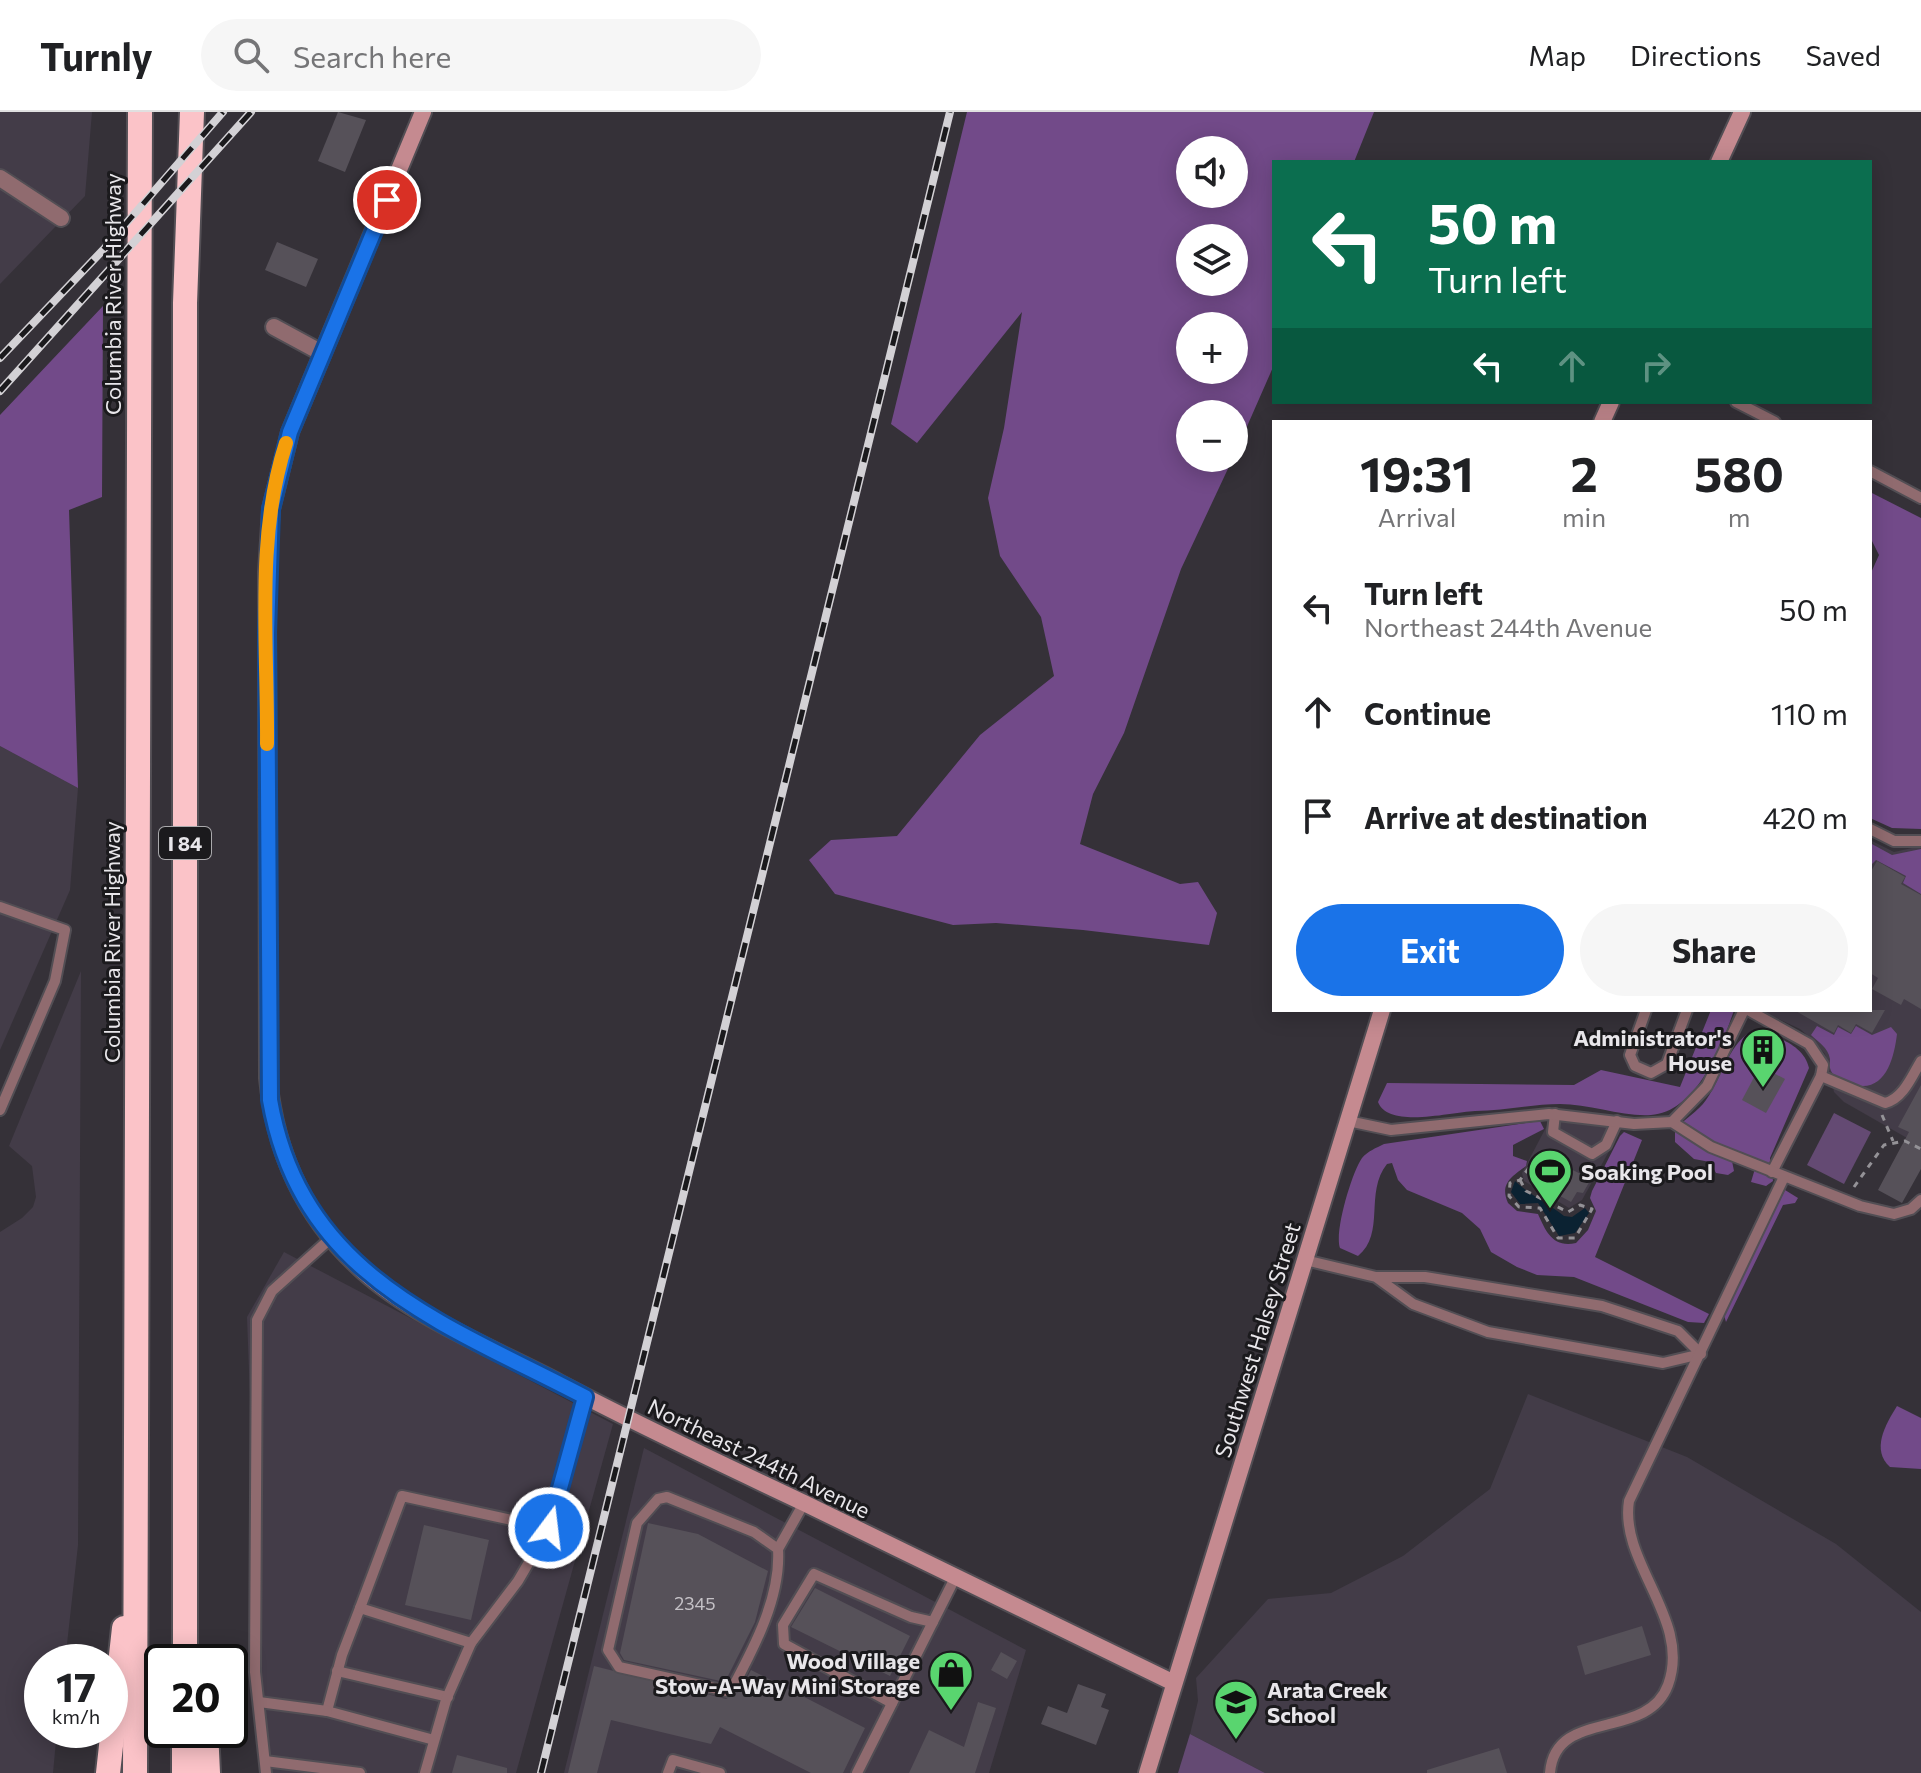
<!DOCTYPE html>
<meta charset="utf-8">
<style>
:root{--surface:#fff;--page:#f6f6f6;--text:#202124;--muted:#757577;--line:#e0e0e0;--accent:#1a73e8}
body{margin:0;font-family:Commissioner,sans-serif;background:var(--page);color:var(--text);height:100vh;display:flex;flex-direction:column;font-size:30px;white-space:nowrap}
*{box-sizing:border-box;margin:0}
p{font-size:26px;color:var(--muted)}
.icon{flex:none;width:44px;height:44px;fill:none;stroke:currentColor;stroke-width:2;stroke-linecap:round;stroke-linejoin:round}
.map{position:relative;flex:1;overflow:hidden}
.sheet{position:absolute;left:1272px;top:308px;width:600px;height:592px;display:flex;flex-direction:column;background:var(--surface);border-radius:0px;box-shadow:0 4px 20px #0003}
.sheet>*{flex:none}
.guide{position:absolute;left:1272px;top:48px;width:600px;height:244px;border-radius:0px;box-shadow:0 4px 20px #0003;background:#0b6e4f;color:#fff;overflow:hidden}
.controls{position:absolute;left:1176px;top:24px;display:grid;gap:16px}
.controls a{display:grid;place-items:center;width:72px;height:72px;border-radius:50%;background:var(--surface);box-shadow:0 4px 20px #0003;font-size:40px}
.speed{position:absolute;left:24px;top:1532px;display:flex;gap:16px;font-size:40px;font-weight:700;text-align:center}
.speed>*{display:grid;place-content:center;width:104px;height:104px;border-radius:50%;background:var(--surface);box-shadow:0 4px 20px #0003;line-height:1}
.speed small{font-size:20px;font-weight:400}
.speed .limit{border:4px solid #111;border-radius:12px;background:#fff;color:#111}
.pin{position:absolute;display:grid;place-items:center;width:68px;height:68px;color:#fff;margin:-34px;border:4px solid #fff;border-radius:50%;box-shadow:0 2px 8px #0007}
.me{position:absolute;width:88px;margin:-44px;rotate:15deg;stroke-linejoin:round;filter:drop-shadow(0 0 6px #0008)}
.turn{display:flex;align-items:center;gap:28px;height:168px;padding:0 24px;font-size:36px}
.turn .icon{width:104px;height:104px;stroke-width:2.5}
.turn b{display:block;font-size:56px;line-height:68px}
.lanes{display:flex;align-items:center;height:76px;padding:0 24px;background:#0003;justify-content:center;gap:40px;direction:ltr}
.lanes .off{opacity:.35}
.eta{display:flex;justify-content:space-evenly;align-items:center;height:136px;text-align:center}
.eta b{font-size:48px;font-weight:700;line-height:56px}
.action{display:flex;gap:16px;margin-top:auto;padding:16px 24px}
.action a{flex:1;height:92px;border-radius:48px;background:var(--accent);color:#fff;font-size:32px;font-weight:700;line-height:92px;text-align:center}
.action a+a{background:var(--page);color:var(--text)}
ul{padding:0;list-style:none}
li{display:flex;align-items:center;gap:24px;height:104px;padding:0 24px}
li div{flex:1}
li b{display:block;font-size:30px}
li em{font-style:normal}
header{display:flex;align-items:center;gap:48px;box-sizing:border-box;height:112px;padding:0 40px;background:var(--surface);border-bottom:2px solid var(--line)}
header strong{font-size:38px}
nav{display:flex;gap:44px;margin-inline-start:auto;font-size:28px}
.search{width:560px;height:72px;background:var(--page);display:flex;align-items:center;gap:20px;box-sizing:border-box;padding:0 28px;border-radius:44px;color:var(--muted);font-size:30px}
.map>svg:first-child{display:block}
.built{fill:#433c48}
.green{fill:#644a73}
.forest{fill:#724a89;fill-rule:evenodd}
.water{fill:#0b2232}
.building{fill:#565159}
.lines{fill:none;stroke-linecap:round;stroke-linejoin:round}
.lane-casing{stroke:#524e54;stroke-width:14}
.street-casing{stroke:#524e54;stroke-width:20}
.secondary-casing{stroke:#524e54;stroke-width:20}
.highway-casing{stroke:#524e54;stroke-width:28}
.path{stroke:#949297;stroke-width:3;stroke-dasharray:6 6;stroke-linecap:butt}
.lane{stroke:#906b6f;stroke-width:10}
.street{stroke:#906b6f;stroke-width:16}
.secondary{stroke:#c58a90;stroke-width:16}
.highway{stroke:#fbc3c8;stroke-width:24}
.rail-casing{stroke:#d3d1d5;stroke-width:8}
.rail{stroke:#1b1a1d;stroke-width:5;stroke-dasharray:15;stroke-linecap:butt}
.route-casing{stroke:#114b97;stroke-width:20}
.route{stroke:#1a73e8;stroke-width:14}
.slow{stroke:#f59e0b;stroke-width:14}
.labels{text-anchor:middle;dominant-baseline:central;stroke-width:6;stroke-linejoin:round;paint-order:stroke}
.number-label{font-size:18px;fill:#c4c1c6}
.shield{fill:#1b1a1d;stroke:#aaa9ac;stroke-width:2}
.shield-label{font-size:20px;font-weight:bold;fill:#e8e6ea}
.street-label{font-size:22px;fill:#e8e6ea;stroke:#1b1a1d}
.poi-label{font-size:22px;font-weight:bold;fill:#e8e6ea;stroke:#1b1a1d;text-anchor:end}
</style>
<header>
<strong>Turnly</strong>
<div class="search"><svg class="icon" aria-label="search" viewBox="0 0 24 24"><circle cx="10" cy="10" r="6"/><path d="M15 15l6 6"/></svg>Search here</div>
<nav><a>Map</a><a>Directions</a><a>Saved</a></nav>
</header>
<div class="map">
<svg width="1921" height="1661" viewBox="0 0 1921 1661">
<rect width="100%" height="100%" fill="#353138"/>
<g class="built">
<path d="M0 0H92L85 84 0 172Z"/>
<path d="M0 634 78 676 70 778 0 938Z"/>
<path d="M1870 728 1894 740 1921 734V1034L1844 990 1834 980 1825 942 1816 931 1800 917 1759 898H1870Z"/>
<path d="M81 859 78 1433 65 1550H42V1618H57L53 1661H0V1120L22 1106 33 1095 36 1085 32 1054 9 1034Z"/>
<path d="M1551 1006 1623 1014 1582 1088 1569 1096 1524 1069 1522 1061Z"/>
<path d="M284 1140 613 1312 516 1661H264L247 1205Z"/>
<path d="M1528 1282 1687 1345 1836 1432 1921 1500V1661H1265L1190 1622 1198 1589 1196 1566 1268 1487 1331 1481 1403 1444 1490 1377Z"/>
<path d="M644 1336 1026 1538 989 1661H564Z"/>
</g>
<g class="green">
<path d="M1834 1001 1871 1020 1844 1072 1807 1053Z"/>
<path d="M1190 1622 1265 1661H1178Z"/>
</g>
<g class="forest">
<path d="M967 0H1374L1354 50H1274V253L1234 344V302H1190V346H1233L1181 457 1124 621 1093 682 1080 732 1180 772 1198 770 1217 801 1209 833 1083 818 996 811 953 813 835 782 809 748 831 728 897 724 980 623 1054 564 1041 505 1000 444 988 386 1004 316 1022 200 917 331 891 312ZM1190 38H1234V82H1190ZM1190 126H1234V170H1190ZM1190 214H1234V258H1190Z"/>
<path d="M103 194 102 385 69 398 78 676 0 634V303Z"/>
<path d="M1870 380 1921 406V717L1892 716 1870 706V463L1879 443 1870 425Z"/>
<path d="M1870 731 1892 743 1921 737V782L1903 771 1906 764 1876 748 1870 754Z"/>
<path d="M1711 898H1734C1722 935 1696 1000 1651 1003 1624 1005 1589 992 1560 992 1532 992 1503 999 1475 999 1451 1000 1388 1017 1378 990L1387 971 1574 973 1601 958 1680 975Z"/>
<path d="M1817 914 1834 923 1838 915 1851 922 1856 914 1872 923 1891 915 1897 922C1894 947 1885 983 1851 972 1844 970 1835 967 1831 959 1829 955 1830 951 1830 947 1828 935 1818 930 1811 923Z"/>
<path d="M1756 917C1777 925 1804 933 1809 956L1770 1046 1773 1069 1766 1074 1751 1070 1757 1050 1742 1040 1730 1039 1734 1059 1728 1063 1716 1061 1710 1050 1694 1047 1675 1030V1019C1684 1006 1698 1000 1706 988 1723 965 1729 928 1756 917Z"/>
<path d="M1540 1009 1544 1017 1513 1033V1044L1527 1049 1526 1054C1513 1064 1499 1071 1508 1091L1517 1099 1538 1102C1546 1120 1553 1136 1576 1131L1588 1118 1596 1099 1590 1086 1592 1079 1620 1024 1624 1020 1642 1028 1595 1145 1709 1202 1704 1211 1688 1210 1574 1165 1537 1163 1517 1155 1491 1140 1480 1117 1462 1101 1407 1078 1398 1068 1392 1051 1387 1052C1364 1081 1386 1121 1358 1144L1340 1136C1334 1120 1352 1060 1362 1046 1368 1039 1376 1036 1384 1032Z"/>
<path d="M1785 1078 1798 1086 1795 1091 1783 1093 1726 1210 1723 1200Z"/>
<path d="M1897 1294 1921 1306V1357L1890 1355C1871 1338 1885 1313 1897 1294Z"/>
</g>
<path class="water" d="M1515 1069C1529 1083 1548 1091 1564 1104L1572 1105 1585 1096 1589 1101 1575 1121 1559 1124 1538 1091 1520 1092 1511 1080Z"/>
<g class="building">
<path d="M338 0 366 8 345 60 318 49Z"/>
<path d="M277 130 318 147 306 175 265 158Z"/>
<path d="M1877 749 1905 765 1901 772 1921 783V897L1904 887 1901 893 1872 877 1878 866 1870 861V761Z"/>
<path d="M1794 898H1885L1872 921 1856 912 1851 921 1838 913 1834 921Z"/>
<path d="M1760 954 1785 967 1766 1001 1742 988Z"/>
<path d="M1921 973V1057L1902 1091 1878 1078 1909 1020 1898 1015Z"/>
<path d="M1542 1043 1591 1067 1583 1081 1577 1080 1571 1090 1529 1067Z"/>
<path d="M648 1411 698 1422 768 1459 755 1510 725 1570 624 1548 620 1541Z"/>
<path d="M424 1413 489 1428 471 1508 405 1493Z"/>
<path d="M815 1476 910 1524 890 1564 791 1515Z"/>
<path d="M1642 1514 1651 1543 1585 1563 1577 1534Z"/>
<path d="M1001 1540 1017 1549 1007 1567 991 1558Z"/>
<path d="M594 1554 726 1587 740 1579 751 1558 865 1616 843 1661H811L720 1615 711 1632 611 1608 597 1661H568Z"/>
<path d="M1078 1572 1106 1582 1101 1595 1109 1598 1096 1633 1041 1612 1048 1594 1067 1601Z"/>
<path d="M978 1590 996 1596 975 1661H909L929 1618 964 1635Z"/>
<path d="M1499 1636 1507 1661H1427V1658Z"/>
<path d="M457 1643 507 1656V1661H452Z"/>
</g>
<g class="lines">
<g class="lane-casing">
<g id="lane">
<path d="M1736 290 1775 310"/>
<path d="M1870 359 1921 386"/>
<path d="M1870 717 1894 729H1921"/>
<path d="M0 795 65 818 55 869 0 998"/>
<path d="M1646 898 1630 943 1635 954 1651 961 1667 952 1687 898"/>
<path d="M1748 898 1809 932 1823 953 1821 964 1772 1060"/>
<path d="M1821 964 1885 991C1903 987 1912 964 1921 949"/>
<path d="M1555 1002 1553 1020 1592 1042 1606 1033 1617 1009"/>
<path d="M1348 1009 1391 1018 1549 1002 1634 1012 1672 1010 1711 1035 1860 1094 1894 1102 1911 1097 1921 1088"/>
<path d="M1672 1010 1707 974 1744 898"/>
<path d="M1305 1148 1376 1165H1425L1602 1194 1678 1219 1701 1242 1663 1251 1488 1220 1413 1192 1376 1165"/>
<path d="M778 1437C781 1484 755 1534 733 1575L727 1579 619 1555 608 1538 637 1411 658 1387 667 1385 754 1420 778 1437 804 1391"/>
<path d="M360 1496 342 1543 327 1599 434 1628"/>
<path d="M471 1531 518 1469 549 1416"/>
<path d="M337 1559 448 1585"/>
<path d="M259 1590 327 1599"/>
<path d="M892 1591 784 1532 783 1513 814 1462 911 1505 933 1510"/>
<path d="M265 1649 360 1661"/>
<path d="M266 1661 255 1560 257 1208 272 1179 331 1126"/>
<path d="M425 1661 446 1588 471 1531 360 1496 402 1384 549 1416 585 1285"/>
<path d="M668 1661 673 1648 720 1661"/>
<path d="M857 1661 955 1466"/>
<path d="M1550 1661C1555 1595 1647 1630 1668 1573 1692 1508 1619 1451 1629 1389L1784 1065"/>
</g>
</g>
<g class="street-casing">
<g id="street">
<path d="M0 66 61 106"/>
<path d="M274 215 322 241"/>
</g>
</g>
<g class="secondary-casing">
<g id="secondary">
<path d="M423 0 290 320 271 397 267 460 268 966C275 1040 305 1106 361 1157 413 1205 496 1238 559 1271 640 1314 722 1352 804 1391 927 1451 1050 1511 1174 1571"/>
<path d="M1719 50 1742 0"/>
<path d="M1602 310 1611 290"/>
<path d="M1147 1661 1382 898"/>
</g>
</g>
<g class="highway-casing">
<g id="highway">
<path d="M185 1550V191L192 0"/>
<path d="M206 1618 208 1661"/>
<path d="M108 1661 124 1516"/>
<path d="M135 1661 140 0"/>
<path d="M184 1661V1618"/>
</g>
</g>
<g class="path">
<path d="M1882 1003 1893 1029"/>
<path d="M1520 1068 1526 1079 1568 1100 1580 1093 1592 1097 1575 1126H1558L1540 1096 1519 1095 1509 1084 1510 1071 1520 1068 1534 1049"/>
<path d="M1854 1075 1884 1033 1905 1029 1921 1037"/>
</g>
<use href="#lane" class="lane"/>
<use href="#street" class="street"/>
<use href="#secondary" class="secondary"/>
<use href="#highway" class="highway"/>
<g class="rail-casing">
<g id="rail">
<path d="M0 246 103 138 223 0"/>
<path d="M0 279 251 0"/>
<path d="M541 1661 950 0"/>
</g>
</g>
<use href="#rail" class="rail"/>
</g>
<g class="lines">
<g class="route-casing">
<path id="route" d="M387 88 290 320 271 397 267 521 270 988C301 1165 444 1211 585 1285L549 1416"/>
</g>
<use href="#route" class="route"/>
<path class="slow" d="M267 632C268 533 255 426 286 331"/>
</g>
<defs>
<g id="building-pin" transform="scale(2.3)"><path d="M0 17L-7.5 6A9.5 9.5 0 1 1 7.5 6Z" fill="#59d56f" stroke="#1b1a1d"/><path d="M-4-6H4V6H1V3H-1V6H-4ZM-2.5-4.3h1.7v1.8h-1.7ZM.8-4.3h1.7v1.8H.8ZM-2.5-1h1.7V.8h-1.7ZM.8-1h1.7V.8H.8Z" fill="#111"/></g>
<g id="stadium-pin" transform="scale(2.3)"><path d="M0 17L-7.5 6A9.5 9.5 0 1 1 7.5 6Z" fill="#59d56f" stroke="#1b1a1d"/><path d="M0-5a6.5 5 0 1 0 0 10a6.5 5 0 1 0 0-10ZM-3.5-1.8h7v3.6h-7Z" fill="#111"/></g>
<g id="shop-pin" transform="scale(2.3)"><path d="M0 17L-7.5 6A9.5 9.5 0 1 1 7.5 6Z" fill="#59d56f" stroke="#1b1a1d"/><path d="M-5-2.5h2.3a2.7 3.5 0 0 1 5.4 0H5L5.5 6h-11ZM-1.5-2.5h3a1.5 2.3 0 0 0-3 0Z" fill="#111"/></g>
<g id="school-pin" transform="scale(2.3)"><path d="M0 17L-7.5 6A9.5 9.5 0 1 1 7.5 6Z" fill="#59d56f" stroke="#1b1a1d"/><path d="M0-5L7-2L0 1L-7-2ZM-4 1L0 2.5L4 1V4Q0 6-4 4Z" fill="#111"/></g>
</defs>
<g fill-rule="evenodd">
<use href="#building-pin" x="1763" y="938"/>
<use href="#stadium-pin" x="1550" y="1059"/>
<use href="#shop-pin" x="951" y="1561"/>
<use href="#school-pin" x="1236" y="1590"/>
</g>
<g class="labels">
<g class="number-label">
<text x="695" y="1491">2345</text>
</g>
<rect class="shield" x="159" y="715" width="52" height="32" rx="6"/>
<g class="shield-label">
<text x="185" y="731">I 84</text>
</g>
<g class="street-label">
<text transform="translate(112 182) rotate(-90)">Columbia River Highway</text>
<text transform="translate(111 830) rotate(-90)">Columbia River Highway</text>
<text transform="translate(1257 1228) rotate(-73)">Southwest Halsey Street</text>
<text transform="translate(759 1346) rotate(26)">Northeast 244th Avenue</text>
</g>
<g class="poi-label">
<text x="1732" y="925">Administrator's<tspan x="1732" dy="25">House</tspan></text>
<text x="1581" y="1059" text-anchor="start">Soaking Pool</text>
<text x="920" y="1548">Wood Village<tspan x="920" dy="25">Stow-A-Way Mini Storage</tspan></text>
<text x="1267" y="1577" text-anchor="start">Arata Creek<tspan x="1267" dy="25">School</tspan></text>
</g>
</g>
</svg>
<div class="controls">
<a><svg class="icon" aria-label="sound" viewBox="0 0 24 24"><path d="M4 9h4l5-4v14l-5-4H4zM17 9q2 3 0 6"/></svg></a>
<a><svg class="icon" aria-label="layers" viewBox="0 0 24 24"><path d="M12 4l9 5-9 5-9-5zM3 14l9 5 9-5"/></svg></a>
<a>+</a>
<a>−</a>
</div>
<div class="speed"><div>17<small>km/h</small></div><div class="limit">20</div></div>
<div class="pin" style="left:387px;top:88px;background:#d93025"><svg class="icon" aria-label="arrive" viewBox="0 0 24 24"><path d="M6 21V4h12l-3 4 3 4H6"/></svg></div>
<svg class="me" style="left:549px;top:1416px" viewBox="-20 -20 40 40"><circle r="17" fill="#1a73e8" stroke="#fff" stroke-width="3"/><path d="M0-11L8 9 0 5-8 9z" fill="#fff"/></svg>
<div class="guide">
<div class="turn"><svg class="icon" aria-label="left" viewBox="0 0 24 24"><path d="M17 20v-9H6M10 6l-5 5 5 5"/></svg><div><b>50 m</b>Turn left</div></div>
<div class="lanes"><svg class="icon" aria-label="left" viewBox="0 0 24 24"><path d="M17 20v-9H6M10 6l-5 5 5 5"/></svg><svg class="icon off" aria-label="ahead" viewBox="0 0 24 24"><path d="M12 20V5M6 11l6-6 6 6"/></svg><svg class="icon off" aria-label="right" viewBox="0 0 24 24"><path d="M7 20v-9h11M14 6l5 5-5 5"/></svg></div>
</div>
<section class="sheet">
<div class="eta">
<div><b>19:31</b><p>Arrival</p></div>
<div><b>2</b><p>min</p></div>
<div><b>580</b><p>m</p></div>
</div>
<ul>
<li><svg class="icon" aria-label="left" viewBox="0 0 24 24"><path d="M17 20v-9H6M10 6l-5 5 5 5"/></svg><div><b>Turn left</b><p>Northeast 244th Avenue</p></div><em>50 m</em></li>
<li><svg class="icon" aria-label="ahead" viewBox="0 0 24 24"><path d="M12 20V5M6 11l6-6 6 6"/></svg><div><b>Continue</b></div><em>110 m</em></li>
<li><svg class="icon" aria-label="arrive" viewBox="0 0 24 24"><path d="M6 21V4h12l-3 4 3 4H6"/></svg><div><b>Arrive at destination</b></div><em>420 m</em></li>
</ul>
<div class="action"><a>Exit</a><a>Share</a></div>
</section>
</div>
